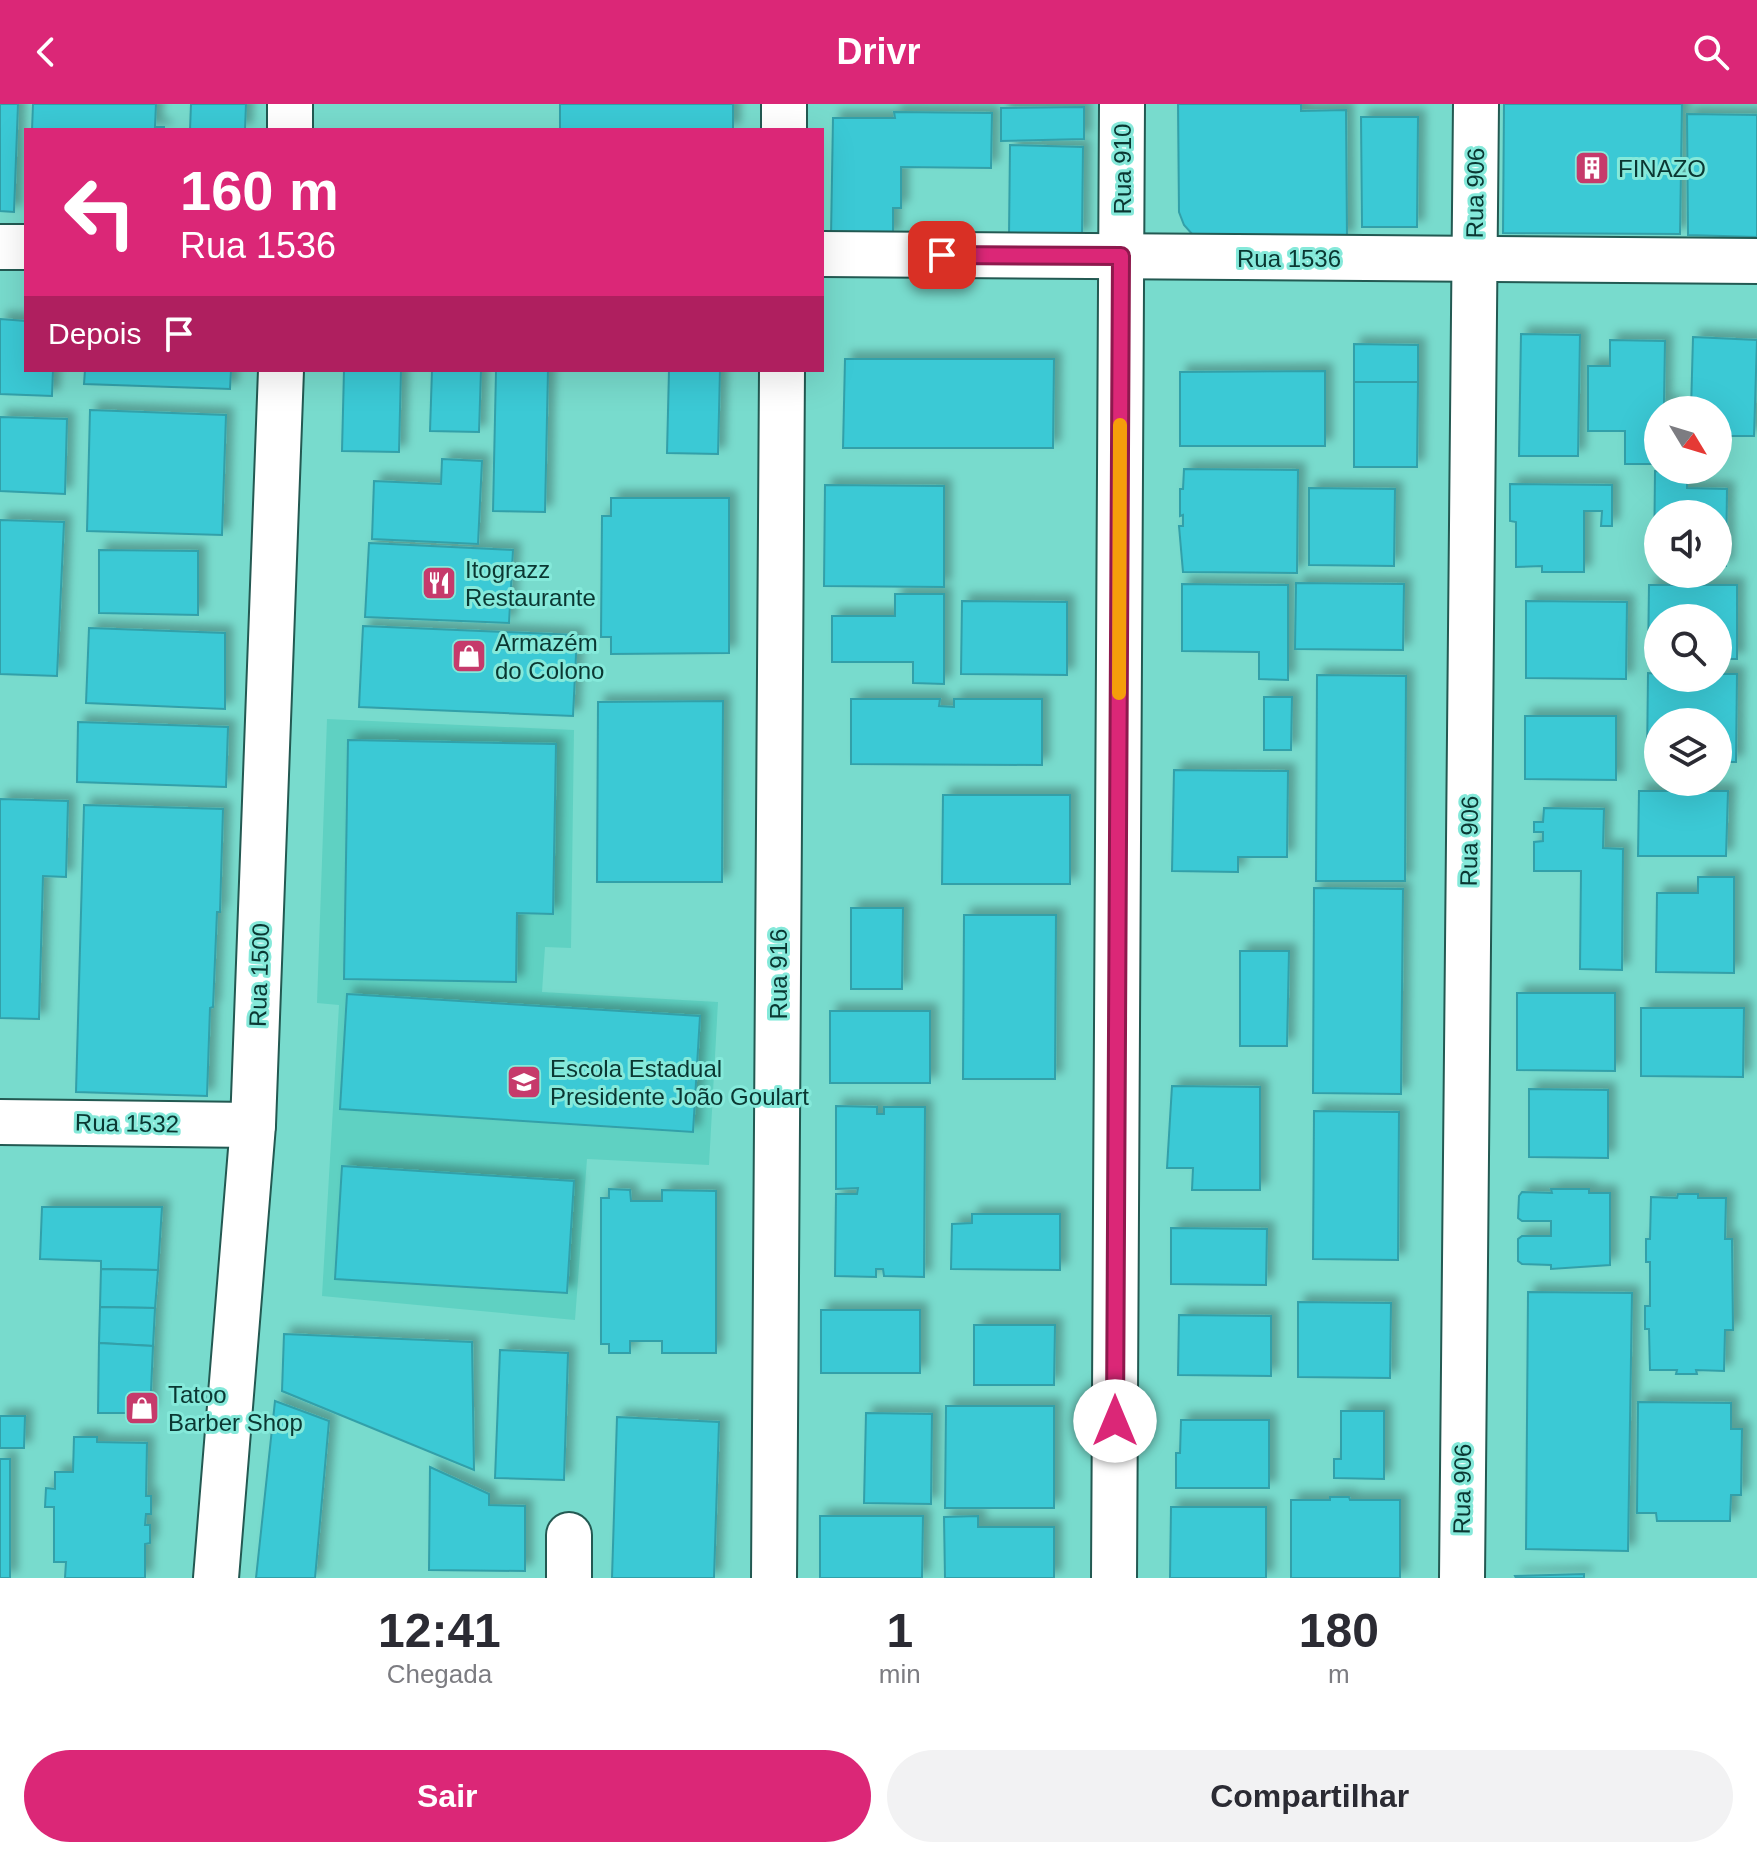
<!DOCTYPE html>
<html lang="pt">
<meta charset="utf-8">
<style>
:root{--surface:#fff;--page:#f2f2f3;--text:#2b2b33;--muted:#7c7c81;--accent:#db2777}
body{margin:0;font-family:Arial,sans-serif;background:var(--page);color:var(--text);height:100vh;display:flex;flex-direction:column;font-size:30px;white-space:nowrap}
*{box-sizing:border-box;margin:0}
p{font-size:26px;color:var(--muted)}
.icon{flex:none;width:44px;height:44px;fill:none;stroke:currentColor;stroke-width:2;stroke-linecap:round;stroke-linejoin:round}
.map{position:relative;height:1474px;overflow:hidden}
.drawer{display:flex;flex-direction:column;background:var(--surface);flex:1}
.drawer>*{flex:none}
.hud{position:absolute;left:24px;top:24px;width:800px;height:244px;border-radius:0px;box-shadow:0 8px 32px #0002;background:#db2777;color:#fff;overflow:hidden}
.needle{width:52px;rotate:128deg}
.buttons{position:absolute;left:1644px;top:292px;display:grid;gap:16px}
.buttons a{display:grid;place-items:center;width:88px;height:88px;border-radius:50%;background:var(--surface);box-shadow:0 8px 32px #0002;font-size:40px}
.pin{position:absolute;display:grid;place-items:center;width:68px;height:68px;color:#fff;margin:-34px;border-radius:16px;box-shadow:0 4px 12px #0006}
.me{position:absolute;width:88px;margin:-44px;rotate:0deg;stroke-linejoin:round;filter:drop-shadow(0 0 6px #0008)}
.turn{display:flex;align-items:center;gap:28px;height:168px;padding:0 24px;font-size:36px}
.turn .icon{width:104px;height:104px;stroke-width:2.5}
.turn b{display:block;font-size:56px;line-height:68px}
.then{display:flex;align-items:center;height:76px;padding:0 24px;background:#0003;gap:16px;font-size:30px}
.eta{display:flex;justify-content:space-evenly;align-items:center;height:136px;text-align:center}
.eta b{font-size:48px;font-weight:600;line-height:56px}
.primary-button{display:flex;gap:16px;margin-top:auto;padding:16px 24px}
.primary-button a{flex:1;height:92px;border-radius:48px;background:var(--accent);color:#fff;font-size:32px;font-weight:600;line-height:92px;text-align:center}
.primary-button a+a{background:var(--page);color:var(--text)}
header{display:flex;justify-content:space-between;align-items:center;height:104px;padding:0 24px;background:var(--accent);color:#fff;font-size:36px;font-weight:600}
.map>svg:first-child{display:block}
.built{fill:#5fd1c2}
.building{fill:#3ac9d5;stroke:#33a0a9;stroke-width:2;filter:url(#shadow)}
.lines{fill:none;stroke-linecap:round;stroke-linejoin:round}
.street-casing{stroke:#235952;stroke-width:48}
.secondary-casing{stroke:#235952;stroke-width:48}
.street{stroke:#fff;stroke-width:44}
.secondary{stroke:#fff;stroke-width:44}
.route-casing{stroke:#8e194d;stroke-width:20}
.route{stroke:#db2777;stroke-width:14}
.slow{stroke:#f59e0b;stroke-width:14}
.labels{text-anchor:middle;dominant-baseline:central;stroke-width:6;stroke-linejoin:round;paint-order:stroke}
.poi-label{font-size:24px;fill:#0a3732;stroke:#85e9da;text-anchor:start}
.street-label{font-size:24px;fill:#0a3732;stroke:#85e9da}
</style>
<header><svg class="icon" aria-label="back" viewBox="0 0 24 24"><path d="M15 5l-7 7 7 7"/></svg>Drivr<svg class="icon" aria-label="search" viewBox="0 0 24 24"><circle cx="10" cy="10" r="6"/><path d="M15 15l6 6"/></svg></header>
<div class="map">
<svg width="1757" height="1474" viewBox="0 0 1757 1474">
<defs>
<filter id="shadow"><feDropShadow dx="7" dy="-7" stdDeviation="4" flood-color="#0004"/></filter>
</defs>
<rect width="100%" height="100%" fill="#78dbcd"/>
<path class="built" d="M327 615 574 626 571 844 545 843 542 888 718 898 709 1061 587 1055 575 1216 322 1192 339 901 317 899Z"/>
<g class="building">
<path d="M0 0H18L14 108 0 107Z"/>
<path d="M33 0H156L155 23H164V26H32Z"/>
<path d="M191 0H246L245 26H190Z"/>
<rect x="560" y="0" width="173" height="26"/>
<path d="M1178 0H1301V7L1346 6 1347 134 1205 136 1192 130 1184 121 1179 108Z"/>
<path d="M1504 0H1682L1680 130 1503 129Z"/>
<path d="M1084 3V35L1001 37V4Z"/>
<path d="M894 8 992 9 991 64 901 63V104H893V133H831L833 14H895Z"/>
<path d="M1687 10 1757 11V133L1688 131Z"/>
<path d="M1361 13H1418L1417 123H1362Z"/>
<path d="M1010 41 1083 43 1082 132H1009Z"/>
<path d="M0 215 26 217V266H53L52 292 0 290Z"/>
<path d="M1521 230 1580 231 1578 352H1519Z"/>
<path d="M1693 233 1757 236 1754 332H1718V306H1691Z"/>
<path d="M1610 236 1665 237 1664 300H1675V306H1658V360H1625V327H1588V262H1610Z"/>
<path d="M1354 240 1418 241V278H1354Z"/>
<path d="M845 255H1054L1053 344H843Z"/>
<path d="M85 266H231L230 285 84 280Z"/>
<path d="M344 266H401L399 348 342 347Z"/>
<path d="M432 266H481L479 328 430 327Z"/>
<path d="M496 266H548L545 408 493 407Z"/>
<path d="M669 266H720L718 350 667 349Z"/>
<path d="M1325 267V342H1180V268Z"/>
<path d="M1354 278H1418L1417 363H1354Z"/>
<path d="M90 306 226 311 222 431 87 427Z"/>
<path d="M0 313 67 315 65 390 0 387Z"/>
<path d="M442 355 482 357 478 440 372 435 374 377 441 380Z"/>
<path d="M1184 365 1298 366 1297 469 1183 468 1179 422H1183V411L1180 412V385H1183Z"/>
<path d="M1655 367 1687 368V384L1727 385 1726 462H1718V410H1658V461H1654Z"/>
<path d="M1510 380 1612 381V422H1601L1602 407H1584V468H1542V462L1516 463V418L1510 417Z"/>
<path d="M825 381 944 382V483L824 482Z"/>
<path d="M1309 384 1395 385 1394 462 1309 461Z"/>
<path d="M611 394H729V549L611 550V533H601L602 412H611Z"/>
<path d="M0 416 64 418 57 572 0 570Z"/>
<path d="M369 439 513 446 509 519 365 513Z"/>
<path d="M99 446 198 447V511L99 509Z"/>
<path d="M1296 479 1404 480 1403 546 1295 545Z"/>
<path d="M1182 480 1288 481V576L1259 575V548L1182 547Z"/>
<path d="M1649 481H1737V555H1718V514H1658V555H1648Z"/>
<path d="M895 490H944V580L913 579V558H832V512H895Z"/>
<path d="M962 497 1067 498V571L961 570Z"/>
<path d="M1526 497 1627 498 1626 575 1526 574Z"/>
<path d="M363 522 577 531 573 612 359 603Z"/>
<path d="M89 524 225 529V605L86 599Z"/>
<path d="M1648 569 1658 570V574H1718V570H1737L1736 658H1718V618H1658V657H1647Z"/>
<path d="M1317 571 1406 572 1405 777H1316Z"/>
<path d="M1264 593H1292L1291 646H1264Z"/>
<path d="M851 595H940L939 602 954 603V595H1042V661L851 660Z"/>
<path d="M723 597 722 778H597L598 598Z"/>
<path d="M1525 612H1616V676L1525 675Z"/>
<path d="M78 618 228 623 226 683 77 678Z"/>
<path d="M348 636 556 640 553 810 517 809 516 878 344 875Z"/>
<path d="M1174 666 1288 667 1287 753H1238V768L1172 767Z"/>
<path d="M1639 687H1728L1726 752H1638Z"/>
<path d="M943 691H1070V780H942Z"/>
<path d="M0 695 68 697 66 773 43 772 39 915 0 914Z"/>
<path d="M84 701 223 705 220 808H217L213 903 210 904 207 992 76 988Z"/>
<path d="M1544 704 1604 705 1603 744 1623 745 1622 866 1580 865 1581 767H1534V738L1543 737V728H1534V718H1543Z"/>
<path d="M1698 773H1734V869L1656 868 1657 789H1698Z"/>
<path d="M1314 784 1403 785 1401 990 1313 989Z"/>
<path d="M851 804H903L902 885H851Z"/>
<path d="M964 811H1056L1055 975H963Z"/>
<path d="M1240 847H1289L1287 942H1240Z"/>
<path d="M1517 889H1615V967L1517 966Z"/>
<path d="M347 890 700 912 693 1028 340 1005Z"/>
<path d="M1641 904H1744L1743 973 1641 972Z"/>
<rect x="830" y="907" width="100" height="72"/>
<path d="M1172 982 1260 983V1086H1192L1193 1064H1167Z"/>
<path d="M1529 985 1608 986V1054L1529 1053Z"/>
<path d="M836 1002 877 1003V1010H884V1003H925L924 1173 884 1172 883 1165H876V1173L835 1172 836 1090H857L858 1084 836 1085Z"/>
<path d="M1314 1007 1399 1008 1398 1156 1313 1155Z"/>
<path d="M342 1062 574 1077 567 1189 335 1175Z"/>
<path d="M609 1085 630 1086 631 1097H662V1086L716 1087V1249H662V1237H630V1249H609V1240H601V1094H609Z"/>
<path d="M1551 1085H1589V1089H1610V1161L1551 1165V1161L1522 1160 1518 1157V1135L1522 1132H1551V1117H1522L1518 1114 1519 1092 1522 1088 1552 1089Z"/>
<path d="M1678 1090H1698V1094H1726L1725 1135H1732L1733 1226H1725L1724 1267 1696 1266 1697 1270H1676L1677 1266H1650L1649 1225H1645V1202H1650V1158H1646V1135H1650L1651 1093 1677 1094Z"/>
<path d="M42 1103H162L158 1166 101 1165V1157L40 1155Z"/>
<path d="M972 1110H1060V1166L951 1165 952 1120 972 1119Z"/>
<path d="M1171 1124 1267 1125 1266 1181 1171 1180Z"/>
<path d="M101 1165 158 1166 155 1204 100 1203Z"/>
<path d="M1528 1188 1632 1189 1628 1447 1526 1445Z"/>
<path d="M1298 1198 1391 1199 1390 1274 1298 1273Z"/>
<path d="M100 1203 155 1204 153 1242 99 1239Z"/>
<rect x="821" y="1206" width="99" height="63"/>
<path d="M1179 1211 1271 1212V1272L1178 1271Z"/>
<path d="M974 1221H1055L1054 1281H974Z"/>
<path d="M284 1230 472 1238 474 1366 282 1287Z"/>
<path d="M99 1239 153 1242 150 1309H98Z"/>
<path d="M500 1246 568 1249 564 1376 495 1374Z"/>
<path d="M275 1297 329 1317 315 1474H256Z"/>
<path d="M1638 1298 1731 1299V1325H1742L1741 1391H1731L1730 1417H1657L1656 1409H1637Z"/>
<path d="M946 1302H1054V1404H945Z"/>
<path d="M1341 1307H1384V1375L1334 1374V1355H1341Z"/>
<path d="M866 1309 932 1310 931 1400 864 1399Z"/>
<path d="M0 1312H25L24 1344H0Z"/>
<path d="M617 1313 719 1318 714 1474H612Z"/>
<path d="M1181 1316H1269V1384H1176V1349H1180Z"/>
<path d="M74 1333H97V1338L147 1339 146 1392H151V1410H146L145 1421H150V1439L145 1440V1474H65L66 1458H54V1403H45L46 1384 55 1385V1368H73Z"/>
<rect x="0" y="1355" width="10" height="119"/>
<path d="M430 1363 489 1390V1401L525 1402V1467L429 1466Z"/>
<path d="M1330 1393H1349L1350 1396H1400V1474H1291V1396H1330Z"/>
<path d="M1171 1403H1266V1474H1170Z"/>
<path d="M820 1412H923L922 1474H820Z"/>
<path d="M978 1412V1423H1054V1474H945L944 1413Z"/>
<path d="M1584 1470V1474H1516L1515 1472Z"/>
</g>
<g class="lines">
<g class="street-casing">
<g id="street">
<path d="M784 26V0"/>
<path d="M0 143H26"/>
<path d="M822 150 1757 157"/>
<path d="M0 1018 253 1021"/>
<path d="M569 1474V1431"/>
<path d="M774 1474 782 266"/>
<path d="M1114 1474 1122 0"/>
<path d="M1462 1474 1476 0"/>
</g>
</g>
<g class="secondary-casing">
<g id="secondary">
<path d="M290 26V0"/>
<path d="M216 1474 253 1021 281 266"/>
</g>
</g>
<use href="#street" class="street"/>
<use href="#secondary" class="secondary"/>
</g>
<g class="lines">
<g class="route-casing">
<path id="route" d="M942 151 1121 152 1115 1317"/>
</g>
<use href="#route" class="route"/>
<path class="slow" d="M1119 589 1120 321"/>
</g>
<defs>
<g id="building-square" transform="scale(1.8)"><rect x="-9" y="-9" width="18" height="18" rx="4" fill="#c63a6b" stroke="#85e9da"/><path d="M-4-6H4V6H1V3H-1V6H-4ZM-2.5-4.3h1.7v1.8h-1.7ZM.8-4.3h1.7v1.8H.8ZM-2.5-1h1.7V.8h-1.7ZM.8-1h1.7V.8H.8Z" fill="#fff"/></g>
<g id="restaurant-square" transform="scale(1.8)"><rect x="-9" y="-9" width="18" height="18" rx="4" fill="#c63a6b" stroke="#85e9da"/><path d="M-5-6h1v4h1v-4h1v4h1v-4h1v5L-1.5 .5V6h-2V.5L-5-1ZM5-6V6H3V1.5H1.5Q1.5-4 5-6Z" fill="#fff"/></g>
<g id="shop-square" transform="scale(1.8)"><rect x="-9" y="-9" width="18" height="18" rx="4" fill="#c63a6b" stroke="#85e9da"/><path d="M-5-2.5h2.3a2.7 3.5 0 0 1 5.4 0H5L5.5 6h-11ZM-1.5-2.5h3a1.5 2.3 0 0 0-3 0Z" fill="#fff"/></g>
<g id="school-square" transform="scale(1.8)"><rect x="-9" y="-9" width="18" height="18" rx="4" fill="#c63a6b" stroke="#85e9da"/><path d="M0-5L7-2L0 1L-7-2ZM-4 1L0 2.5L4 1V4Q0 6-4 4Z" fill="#fff"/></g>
</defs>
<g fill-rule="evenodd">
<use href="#building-square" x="1592" y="64"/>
<use href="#restaurant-square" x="439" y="479"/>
<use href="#shop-square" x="469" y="552"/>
<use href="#school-square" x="524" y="978"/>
<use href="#shop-square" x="142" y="1304"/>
</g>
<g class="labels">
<g class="poi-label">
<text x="1618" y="64">FINAZO</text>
<text x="465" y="465">Itograzz<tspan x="465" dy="28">Restaurante</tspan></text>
<text x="495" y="538">Armazém<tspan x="495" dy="28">do Colono</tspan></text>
<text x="550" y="964">Escola Estadual<tspan x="550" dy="28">Presidente João Goulart</tspan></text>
<text x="168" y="1290">Tatoo<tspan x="168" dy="28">Barber Shop</tspan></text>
</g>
<g class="street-label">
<text transform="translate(1122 65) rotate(-90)">Rua 910</text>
<text transform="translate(1475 89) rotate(-89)">Rua 906</text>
<text x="1289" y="154">Rua 1536</text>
<text transform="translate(1469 737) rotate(-89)">Rua 906</text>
<text transform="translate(778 870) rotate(-90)">Rua 916</text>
<text transform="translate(259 871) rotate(-88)">Rua 1500</text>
<text transform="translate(127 1019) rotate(1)">Rua 1532</text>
<text transform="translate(1462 1385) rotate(-89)">Rua 906</text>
</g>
</g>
</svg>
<div class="buttons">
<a><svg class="needle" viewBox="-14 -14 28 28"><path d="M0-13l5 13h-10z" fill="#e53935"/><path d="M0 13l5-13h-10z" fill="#7c7c81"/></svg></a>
<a><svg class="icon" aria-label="sound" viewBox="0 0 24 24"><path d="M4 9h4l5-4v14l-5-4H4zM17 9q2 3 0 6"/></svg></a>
<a><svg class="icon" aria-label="search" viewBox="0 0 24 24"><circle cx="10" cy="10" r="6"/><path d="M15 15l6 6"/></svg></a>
<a><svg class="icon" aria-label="layers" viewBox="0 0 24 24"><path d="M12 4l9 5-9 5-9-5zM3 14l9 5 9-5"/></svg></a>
</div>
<div class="pin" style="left:942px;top:151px;background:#d93025"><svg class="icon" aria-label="arrive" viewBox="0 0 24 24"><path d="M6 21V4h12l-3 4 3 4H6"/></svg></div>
<svg class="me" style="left:1115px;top:1317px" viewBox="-20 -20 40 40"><circle r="19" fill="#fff"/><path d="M0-13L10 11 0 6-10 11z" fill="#db2777"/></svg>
<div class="hud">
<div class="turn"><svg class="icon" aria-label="left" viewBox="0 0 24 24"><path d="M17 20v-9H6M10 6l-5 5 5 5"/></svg><div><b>160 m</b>Rua 1536</div></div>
<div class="then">Depois<svg class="icon" aria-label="arrive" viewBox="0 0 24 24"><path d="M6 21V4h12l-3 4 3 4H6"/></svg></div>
</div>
</div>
<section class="drawer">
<div class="eta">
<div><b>12:41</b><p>Chegada</p></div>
<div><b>1</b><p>min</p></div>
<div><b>180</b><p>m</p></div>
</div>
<div class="primary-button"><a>Sair</a><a>Compartilhar</a></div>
</section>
